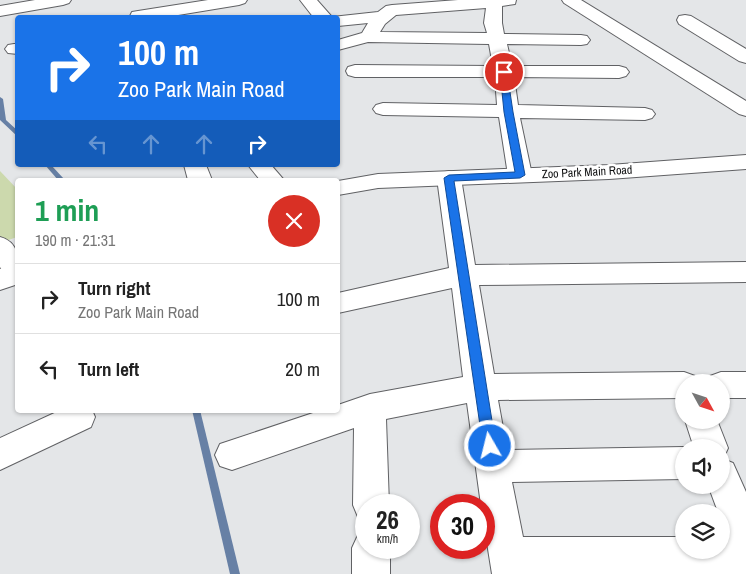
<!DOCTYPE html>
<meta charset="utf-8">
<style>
:root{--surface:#fff;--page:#f2f2f2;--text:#222;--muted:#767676;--line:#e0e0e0}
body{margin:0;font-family:"Archivo Narrow",sans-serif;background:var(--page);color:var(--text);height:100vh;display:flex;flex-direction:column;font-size:19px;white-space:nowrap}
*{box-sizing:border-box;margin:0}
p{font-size:16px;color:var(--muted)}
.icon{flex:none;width:28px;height:28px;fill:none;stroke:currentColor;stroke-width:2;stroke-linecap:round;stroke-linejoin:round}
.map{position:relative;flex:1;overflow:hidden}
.sheet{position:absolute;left:15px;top:178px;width:325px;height:235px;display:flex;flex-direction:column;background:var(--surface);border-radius:5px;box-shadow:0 1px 4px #0004}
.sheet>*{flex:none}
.top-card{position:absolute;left:15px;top:15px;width:325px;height:152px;border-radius:5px;box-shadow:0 1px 4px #0004;background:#1a73e8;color:#fff;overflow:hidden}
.needle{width:32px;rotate:130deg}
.controls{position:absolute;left:675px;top:374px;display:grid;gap:10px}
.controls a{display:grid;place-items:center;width:55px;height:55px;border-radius:50%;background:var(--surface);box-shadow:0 1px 4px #0004;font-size:25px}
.speed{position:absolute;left:355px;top:494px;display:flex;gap:10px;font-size:25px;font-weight:700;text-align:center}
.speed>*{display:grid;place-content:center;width:65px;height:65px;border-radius:50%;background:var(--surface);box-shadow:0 1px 4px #0004;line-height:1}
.speed small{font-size:12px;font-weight:400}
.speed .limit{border:8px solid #d22;background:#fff;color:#111}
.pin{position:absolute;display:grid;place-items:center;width:42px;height:42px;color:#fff;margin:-21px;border:2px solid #fff;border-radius:50%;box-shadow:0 1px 5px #0007}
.me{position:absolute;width:55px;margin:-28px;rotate:352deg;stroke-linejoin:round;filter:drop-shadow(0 0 4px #0008)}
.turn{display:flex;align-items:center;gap:18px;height:105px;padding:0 20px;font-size:22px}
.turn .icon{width:65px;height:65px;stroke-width:2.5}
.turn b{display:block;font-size:35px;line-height:42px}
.lanes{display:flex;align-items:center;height:48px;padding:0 20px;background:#0003;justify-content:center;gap:25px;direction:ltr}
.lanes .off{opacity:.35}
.round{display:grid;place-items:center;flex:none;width:52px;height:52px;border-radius:26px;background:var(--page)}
.summary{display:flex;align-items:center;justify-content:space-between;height:85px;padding:0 20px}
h1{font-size:30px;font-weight:800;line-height:38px;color:#1e9e55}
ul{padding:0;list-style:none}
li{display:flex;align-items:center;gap:15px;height:70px;padding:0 20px;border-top:1px solid var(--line)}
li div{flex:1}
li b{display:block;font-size:19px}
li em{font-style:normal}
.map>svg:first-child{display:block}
.green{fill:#ccd9ad}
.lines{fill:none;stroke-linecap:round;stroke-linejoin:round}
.stream{fill:#6780a5;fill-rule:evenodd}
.minor-casing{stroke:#606164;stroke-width:2}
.secondary-casing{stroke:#606164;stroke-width:2}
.minor{fill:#fff;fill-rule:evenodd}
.secondary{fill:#fff;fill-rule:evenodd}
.route{fill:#1a73e8;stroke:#114b97}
.labels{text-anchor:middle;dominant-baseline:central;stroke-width:5;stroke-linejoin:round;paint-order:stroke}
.street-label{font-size:12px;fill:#111213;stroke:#fff}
</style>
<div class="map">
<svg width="746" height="574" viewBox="0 0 746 574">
<rect width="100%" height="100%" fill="#e4e6e8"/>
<path class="green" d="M0 171 18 190 17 237 0 243Z"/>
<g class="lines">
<g class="stream">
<path d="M0 97 3 99 6 120 18 131V137L0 120Z"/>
<path d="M45 165H51L65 180H58Z"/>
<path d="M192 410H200L240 574H230Z"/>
</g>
<g class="minor-casing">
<g id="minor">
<path d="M35 0H71L69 3 63 5 0 16V6Z"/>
<path d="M208 0H247L245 3 239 5 160 18 130 16 132 12 138 11Z"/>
<path d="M300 0H317L332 17 378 12 386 6 392 5 458 0H516L515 4 502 6V23L504 34 581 35 587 36 590 40 587 44 581 45 507 44 512 66H619L626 68 629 72 626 76 619 78 514 77 518 105 645 108 652 110 655 114 652 118 645 120 520 118 532 175 528 180 520 182 512 180 508 175 499 117 383 115 376 113 373 109 376 105 383 103 497 105 495 77H355L348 75 346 71 348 67 355 65 493 66 489 44 368 42 338 50V40L362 33 368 23 338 26V18H314ZM486 8 484 23 487 33 380 32 385 24 396 15Z"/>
<path d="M562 0H581L746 101V116L739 114 564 3Z"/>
<path d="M685 15 691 16 746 49V63L739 61 679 24 677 20 679 16Z"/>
<path d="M14 44H18V54L8 53 5 49 8 45Z"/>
<path d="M184 165H206L212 180H188Z"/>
<path d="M248 165H271L284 180H260Z"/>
<path d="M449 171 457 173 461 178 475 265 746 262V282L479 285 494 374 684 372 695 376 698 382H684V398L498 400 507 450 684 447 685 448 684 479 512 482 523 537H684V550H721V537H727L721 522V512H718L708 485H721V448H694L685 420H717L728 448 723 459 733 463 746 492V574H492L484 524V505H481L467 403 386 419 389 505H366V520L358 517 353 505 354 428 232 470 220 466 215 455 220 444 322 410H338V405L370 394 463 377 452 288 338 313V293L449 268 437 178 441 173Z"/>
<path d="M0 237C22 243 18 264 18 283L8 280 0 267Z"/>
<path d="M721 372H746V398H721V382H707L710 376Z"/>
<path d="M61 410H92L95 417 91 427 0 470V438Z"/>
<path d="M366 531V548H390V574H352V548L358 535Z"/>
</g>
</g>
<g class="secondary-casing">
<g id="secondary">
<path d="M746 155V169L609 179 378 188 338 195V181L378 174 609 165Z"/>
<path d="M18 263V284L0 290V269Z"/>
</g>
</g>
<use href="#minor" class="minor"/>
<use href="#secondary" class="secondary"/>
</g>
<path class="route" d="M504 69 507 72 513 112 525 175 520 178 454 181 496 446 494 450 490 452 485 450 483 446 444 178 449 175 515 172 504 112 500 72Z"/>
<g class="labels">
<g class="street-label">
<text transform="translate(587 172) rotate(-3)">Zoo Park Main Road</text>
</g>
</g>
</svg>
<div class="controls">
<a><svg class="needle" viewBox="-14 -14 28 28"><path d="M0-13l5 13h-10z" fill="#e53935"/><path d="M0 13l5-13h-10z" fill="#767676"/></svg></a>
<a><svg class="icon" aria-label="sound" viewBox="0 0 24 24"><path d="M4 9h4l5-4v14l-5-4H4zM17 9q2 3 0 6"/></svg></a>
<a><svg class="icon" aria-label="layers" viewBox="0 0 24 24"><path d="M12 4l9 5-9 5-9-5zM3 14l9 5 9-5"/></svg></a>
</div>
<div class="speed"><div>26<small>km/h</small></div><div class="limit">30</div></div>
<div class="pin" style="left:504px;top:72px;background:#d93025"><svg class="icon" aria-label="arrive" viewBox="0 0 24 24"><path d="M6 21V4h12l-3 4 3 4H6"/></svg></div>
<svg class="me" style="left:490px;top:446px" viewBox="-20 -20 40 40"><circle r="17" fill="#1a73e8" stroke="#fff" stroke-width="3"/><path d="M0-11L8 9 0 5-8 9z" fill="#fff"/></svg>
<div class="top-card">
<div class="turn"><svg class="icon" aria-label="right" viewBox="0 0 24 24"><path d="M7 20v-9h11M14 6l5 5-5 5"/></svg><div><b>100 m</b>Zoo Park Main Road</div></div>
<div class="lanes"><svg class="icon off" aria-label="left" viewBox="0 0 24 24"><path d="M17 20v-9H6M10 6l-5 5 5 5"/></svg><svg class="icon off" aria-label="ahead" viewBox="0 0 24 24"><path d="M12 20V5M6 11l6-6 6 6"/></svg><svg class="icon off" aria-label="ahead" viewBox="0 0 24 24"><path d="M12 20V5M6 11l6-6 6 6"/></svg><svg class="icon" aria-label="right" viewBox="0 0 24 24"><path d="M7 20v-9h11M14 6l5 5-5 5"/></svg></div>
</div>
<section class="sheet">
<div class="summary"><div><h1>1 min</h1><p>190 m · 21:31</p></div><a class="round" style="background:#d93025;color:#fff"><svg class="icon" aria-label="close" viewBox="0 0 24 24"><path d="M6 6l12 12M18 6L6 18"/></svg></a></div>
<ul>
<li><svg class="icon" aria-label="right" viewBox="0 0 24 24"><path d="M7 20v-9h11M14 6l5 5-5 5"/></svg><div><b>Turn right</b><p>Zoo Park Main Road</p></div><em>100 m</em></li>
<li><svg class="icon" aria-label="left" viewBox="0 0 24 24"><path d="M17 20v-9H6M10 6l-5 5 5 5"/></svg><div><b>Turn left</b></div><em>20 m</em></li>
</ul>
</section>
</div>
